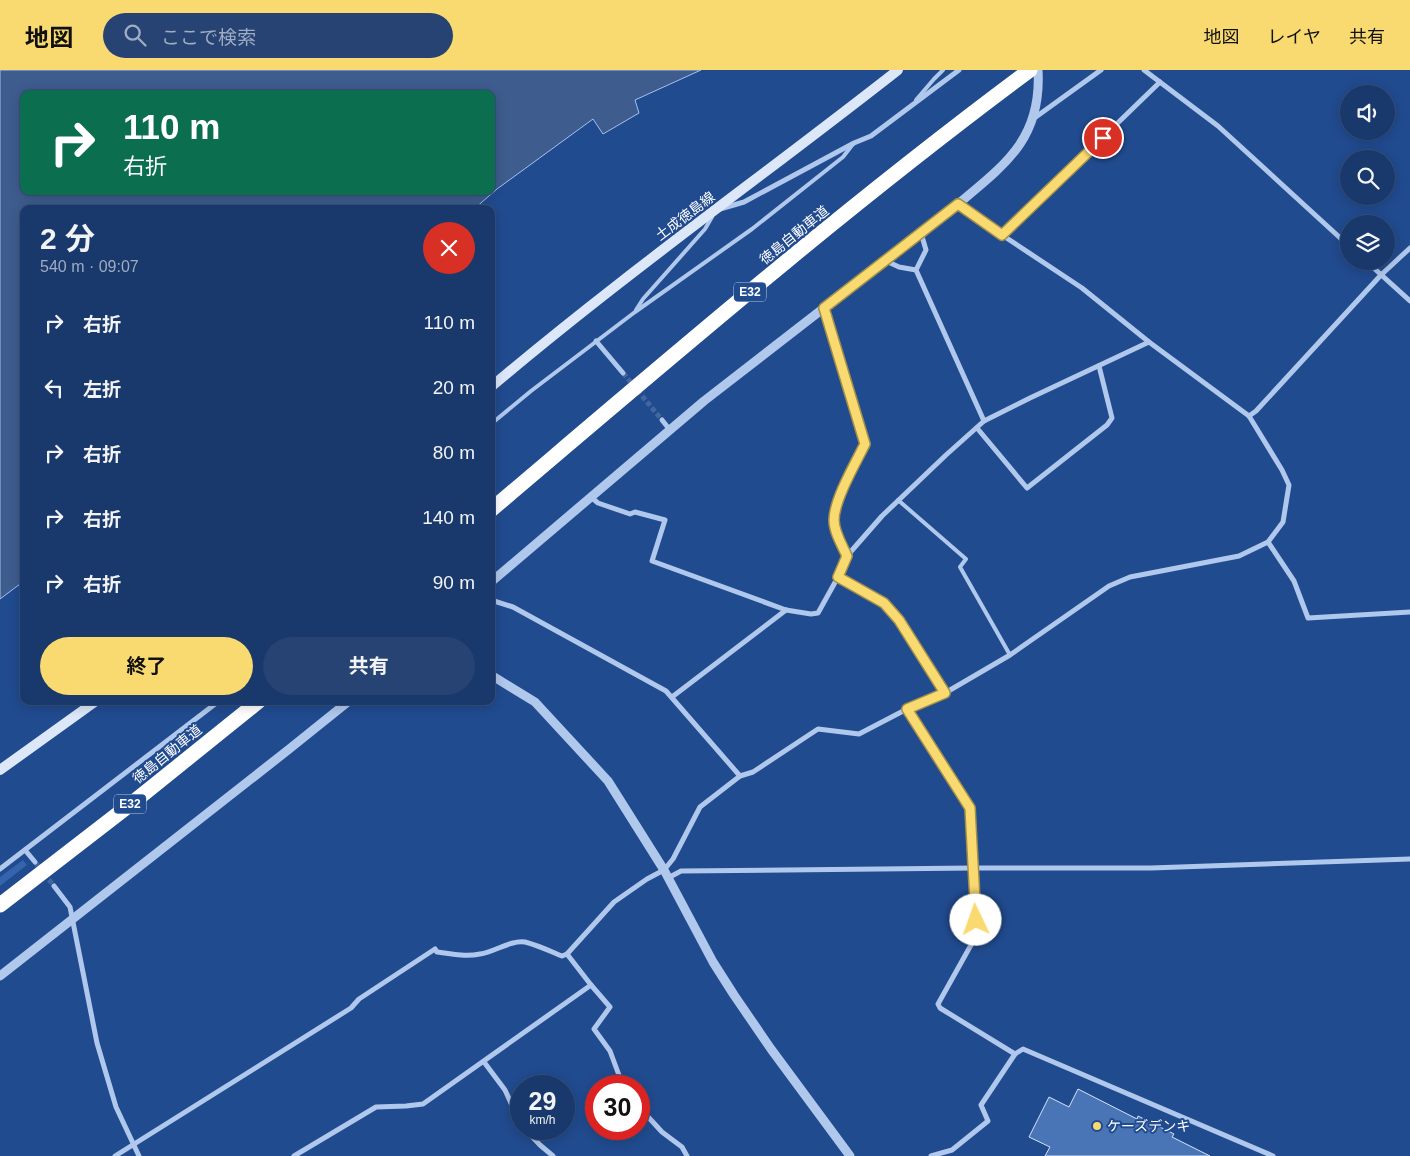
<!DOCTYPE html>
<html lang="ja">
<meta charset="utf-8">
<style>
:root{--surface:#19386b;--page:#264373;--text:#f1f3f6;--muted:#9facc1;--line:#37527e;--accent:#f9da71}
body{margin:0;font-family:Arial,"Noto Sans JP",sans-serif;background:var(--page);color:var(--text);height:100vh;display:flex;flex-direction:column;font-size:19px;white-space:nowrap}
*{box-sizing:border-box;margin:0}
p{font-size:16px;color:var(--muted)}
.icon{flex:none;width:28px;height:28px;fill:none;stroke:currentColor;stroke-width:2;stroke-linecap:round;stroke-linejoin:round}
.map{position:relative;flex:1;overflow:hidden}
.details{position:absolute;left:20px;top:135px;width:475px;height:500px;display:flex;flex-direction:column;background:var(--surface);border-radius:10px;box-shadow:0 2px 12px #0003,0 0 0 1px var(--line)}
.details>*{flex:none}
.hud{position:absolute;left:20px;top:20px;width:475px;height:105px;border-radius:10px;box-shadow:0 2px 12px #0003,0 0 0 1px var(--line);background:#0b6e4f;color:#fff;overflow:hidden}
.fabs{position:absolute;left:1340px;top:15px;display:grid;gap:10px}
.fabs a{display:grid;place-items:center;width:55px;height:55px;border-radius:50%;background:var(--surface);box-shadow:0 2px 12px #0003,0 0 0 1px var(--line);font-size:25px}
.speed{position:absolute;left:510px;top:1005px;display:flex;gap:10px;font-size:25px;font-weight:700;text-align:center}
.speed>*{display:grid;place-content:center;width:65px;height:65px;border-radius:50%;background:var(--surface);box-shadow:0 2px 12px #0003,0 0 0 1px var(--line);line-height:1}
.speed small{font-size:12px;font-weight:400}
.speed .limit{border:8px solid #d22;background:#fff;color:#111}
.pin{position:absolute;display:grid;place-items:center;width:42px;height:42px;color:#fff;margin:-21px;border:2px solid #fff;border-radius:50%;box-shadow:0 1px 5px #0007}
.me{position:absolute;width:55px;margin:-28px;rotate:357deg;stroke-linejoin:round;filter:drop-shadow(0 0 4px #0008)}
.turn{display:flex;align-items:center;gap:18px;height:105px;padding:0 20px;font-size:22px}
.turn .icon{width:65px;height:65px;stroke-width:2.5}
.turn b{display:block;font-size:35px;line-height:42px}
.round{display:grid;place-items:center;flex:none;width:52px;height:52px;border-radius:26px;background:var(--page)}
.headline{display:flex;align-items:center;justify-content:space-between;height:85px;padding:0 20px}
h1{font-size:30px;font-weight:700;line-height:38px}
.button{display:flex;gap:10px;margin-top:auto;padding:10px 20px}
.button a{flex:1;height:58px;border-radius:30px;background:var(--accent);color:#111;font-size:20px;font-weight:700;line-height:58px;text-align:center}
.button a+a{background:var(--page);color:var(--text)}
ul{padding:0;list-style:none}
li{display:flex;align-items:center;gap:15px;height:65px;padding:0 20px}
li div{flex:1}
li b{display:block;font-size:19px}
li em{font-style:normal}
header{display:flex;align-items:center;gap:30px;box-sizing:border-box;height:70px;padding:0 25px;background:var(--accent);color:#111}
header strong{font-size:24px}
nav{display:flex;gap:28px;margin-inline-start:auto;font-size:18px}
.search{width:350px;height:45px;background:var(--page);display:flex;align-items:center;gap:12px;box-sizing:border-box;padding:0 18px;border-radius:28px;color:var(--muted);font-size:19px}
.map>svg:first-child{display:block}
.green{fill:#3464ac}
.water{fill:#3e5c8e;stroke:#a4c2ee;fill-rule:evenodd}
.building{fill:#4974b6;stroke:#d5e4f9}
.lines{fill:none;stroke-linecap:round;stroke-linejoin:round}
.minor-tunnel{stroke:#4266a0;stroke-width:5;stroke-dasharray:5 2.5;stroke-linecap:butt}
.service{stroke:#b0c8ec;stroke-width:4}
.minor{stroke:#b0c8ec;stroke-width:5}
.tertiary{stroke:#b0c8ec;stroke-width:9}
.secondary{stroke:#dce7f9;stroke-width:10}
.motorway{stroke:#fff;stroke-width:15}
.route-casing{stroke:#a28e49;stroke-width:12}
.route{stroke:#f9da71;stroke-width:9}
.poi-dot{fill:#f9da71;stroke:#214b8f;stroke-width:2}
.labels{text-anchor:middle;dominant-baseline:central;stroke-width:4;stroke-linejoin:round;paint-order:stroke}
.shield{fill:#214b8f;stroke:#bcc9dd;stroke-width:1}
.shield-label{font-size:12px;font-weight:bold;fill:#fff}
.street-label{font-size:14px;fill:#fff;stroke:#214b8f}
.poi-label{font-size:14px;fill:#fff;stroke:#214b8f;text-anchor:start}
</style>
<header>
<strong>地図</strong>
<div class="search"><svg class="icon" aria-label="search" viewBox="0 0 24 24"><circle cx="10" cy="10" r="6"/><path d="M15 15l6 6"/></svg>ここで検索</div>
<nav><a>地図</a><a>レイヤ</a><a>共有</a></nav>
</header>
<div class="map">
<svg width="1410" height="1086" viewBox="0 0 1410 1086">
<rect width="100%" height="100%" fill="#214b8f"/>
<path class="green" d="M23 790 27 795 0 816V807Z"/>
<path class="water" d="M0 0H701L635 30 639 43 603 64 593 49 497 119 474 139H24V511L0 529ZM24 24H491V121H24Z"/>
<path class="building" d="M1078 1019 1137 1049 1138 1046 1174 1064 1172 1067 1210 1086H1045L1050 1077 1029 1067 1049 1027 1069 1037Z"/>
<g class="lines">
<g class="minor-tunnel">
<path d="M623 303 662 350"/>
<path d="M35 792 54 816"/>
</g>
<g class="service">
<path d="M916 30 934 9 943 0"/>
<path d="M636 240 643 229 705 159 712 147"/>
<path d="M491 354 531 321 635 242 752 159 843 87 853 74"/>
<path d="M898 430 966 489 960 497 1010 585"/>
</g>
<g class="minor">
<path d="M1144 0 1218 56 1349 176"/>
<path d="M1033 49 1101 0"/>
<path d="M720 139 744 132 854 73 871 66 959 0"/>
<path d="M921 163 926 180 916 200 984 351"/>
<path d="M1002 165 1160 12"/>
<path d="M884 190 899 197 916 200"/>
<path d="M1366 191 1410 231"/>
<path d="M824 238 865 374 840 426 834 450 837 463 847 486"/>
<path d="M596 271 623 303"/>
<path d="M1249 346 1256 341 1381 205 1410 178"/>
<path d="M662 350 670 360"/>
<path d="M977 358 1027 418 1107 355 1112 348 1099 296"/>
<path d="M592 428 598 433 630 444 635 442 665 450 652 491 786 540 811 544 818 543 838 507 847 486 882 446 946 385 984 351 1030 328 1149 272"/>
<path d="M1268 472 1294 511 1308 548 1410 542"/>
<path d="M838 507 883 533 899 550 945 623"/>
<path d="M491 530 513 537 666 621 740 706"/>
<path d="M672 627 786 540"/>
<path d="M907 639 970 738 976 850 971 875 938 934 940 938 1015 984"/>
<path d="M25 780 35 792"/>
<path d="M0 799 219 631"/>
<path d="M668 808 681 801 973 798H1151L1410 789"/>
<path d="M54 816 70 837 97 973 116 1037 139 1086"/>
<path d="M567 884 591 915 610 937 594 959 610 981 623 1016"/>
<path d="M484 992 505 1020 521 1055"/>
<path d="M639 1037 662 1062 682 1077 687 1086"/>
<path d="M525 1059 540 1075 553 1086"/>
<path d="M115 1086 351 938 359 929 435 879 437 882C451 884 466 887 480 884 495 882 510 870 525 872 537 875 550 881 562 886L567 884 614 832 647 809 664 800 673 789 700 737 740 706 753 702 818 659 859 664 907 639 945 623 1010 585 1109 516 1130 507 1239 486 1268 472 1283 452 1289 415 1282 400 1249 346 1149 272 1082 218 1002 165 958 134"/>
<path d="M294 1086 376 1037 406 1036 423 1034 591 915"/>
<path d="M931 1086 952 1080 988 1051 981 1035 1015 984 1023 979 1273 1086"/>
</g>
<g class="tertiary">
<path d="M491 512 704 331 958 134C1006 94 1042 68 1038 0"/>
<path d="M491 605 535 632 608 711 664 800 713 892 734 925 771 979 850 1086"/>
<path d="M0 906 288 680 349 631"/>
</g>
<g class="secondary">
<path d="M491 317C622 206 763 106 898 0"/>
<path d="M0 700 96 631"/>
</g>
<g class="motorway">
<path d="M491 440C668 290 844 138 1030 0"/>
<path d="M0 835 136 730 259 631"/>
</g>
</g>
<g class="lines">
<g class="route-casing">
<path id="route" d="M976 850 970 738 907 639 945 623 899 550 884 533 838 507 847 486C842 475 834 462 834 450 834 430 856 392 865 374L824 238 958 134 1002 165 1103 68"/>
</g>
<use href="#route" class="route"/>
</g>
<circle class="poi-dot" cx="1097" cy="1056" r="5"/>
<g class="labels">
<g class="shield">
<rect x="734" y="212.5" width="32" height="19" rx="4"/>
<rect x="114" y="724.5" width="32" height="19" rx="4"/>
</g>
<g class="shield-label">
<text x="750" y="222">E32</text>
<text x="130" y="734">E32</text>
</g>
<g class="street-label">
<text transform="translate(685 146) rotate(-37)">土成徳島線</text>
<text transform="translate(794 165) rotate(-39)">徳島自動車道</text>
<text transform="translate(167 684) rotate(-39)">徳島自動車道</text>
</g>
<g class="poi-label">
<text x="1107" y="1056">ケーズデンキ</text>
</g>
</g>
</svg>
<div class="fabs">
<a><svg class="icon" aria-label="sound" viewBox="0 0 24 24"><path d="M4 9h4l5-4v14l-5-4H4zM17 9q2 3 0 6"/></svg></a>
<a><svg class="icon" aria-label="search" viewBox="0 0 24 24"><circle cx="10" cy="10" r="6"/><path d="M15 15l6 6"/></svg></a>
<a><svg class="icon" aria-label="layers" viewBox="0 0 24 24"><path d="M12 4l9 5-9 5-9-5zM3 14l9 5 9-5"/></svg></a>
</div>
<div class="speed"><div>29<small>km/h</small></div><div class="limit">30</div></div>
<div class="pin" style="left:1103px;top:68px;background:#d93025"><svg class="icon" aria-label="arrive" viewBox="0 0 24 24"><path d="M6 21V4h12l-3 4 3 4H6"/></svg></div>
<svg class="me" style="left:976px;top:850px" viewBox="-20 -20 40 40"><circle r="19" fill="#fff"/><path d="M0-13L10 11 0 6-10 11z" fill="#f9da71"/></svg>
<div class="hud">
<div class="turn"><svg class="icon" aria-label="right" viewBox="0 0 24 24"><path d="M7 20v-9h11M14 6l5 5-5 5"/></svg><div><b>110 m</b>右折</div></div>
</div>
<section class="details">
<div class="headline"><div><h1>2 分</h1><p>540 m · 09:07</p></div><a class="round" style="background:#d93025;color:#fff"><svg class="icon" aria-label="close" viewBox="0 0 24 24"><path d="M6 6l12 12M18 6L6 18"/></svg></a></div>
<ul>
<li><svg class="icon" aria-label="right" viewBox="0 0 24 24"><path d="M7 20v-9h11M14 6l5 5-5 5"/></svg><div><b>右折</b></div><em>110 m</em></li>
<li><svg class="icon" aria-label="left" viewBox="0 0 24 24"><path d="M17 20v-9H6M10 6l-5 5 5 5"/></svg><div><b>左折</b></div><em>20 m</em></li>
<li><svg class="icon" aria-label="right" viewBox="0 0 24 24"><path d="M7 20v-9h11M14 6l5 5-5 5"/></svg><div><b>右折</b></div><em>80 m</em></li>
<li><svg class="icon" aria-label="right" viewBox="0 0 24 24"><path d="M7 20v-9h11M14 6l5 5-5 5"/></svg><div><b>右折</b></div><em>140 m</em></li>
<li><svg class="icon" aria-label="right" viewBox="0 0 24 24"><path d="M7 20v-9h11M14 6l5 5-5 5"/></svg><div><b>右折</b></div><em>90 m</em></li>
</ul>
<div class="button"><a>終了</a><a>共有</a></div>
</section>
</div>
